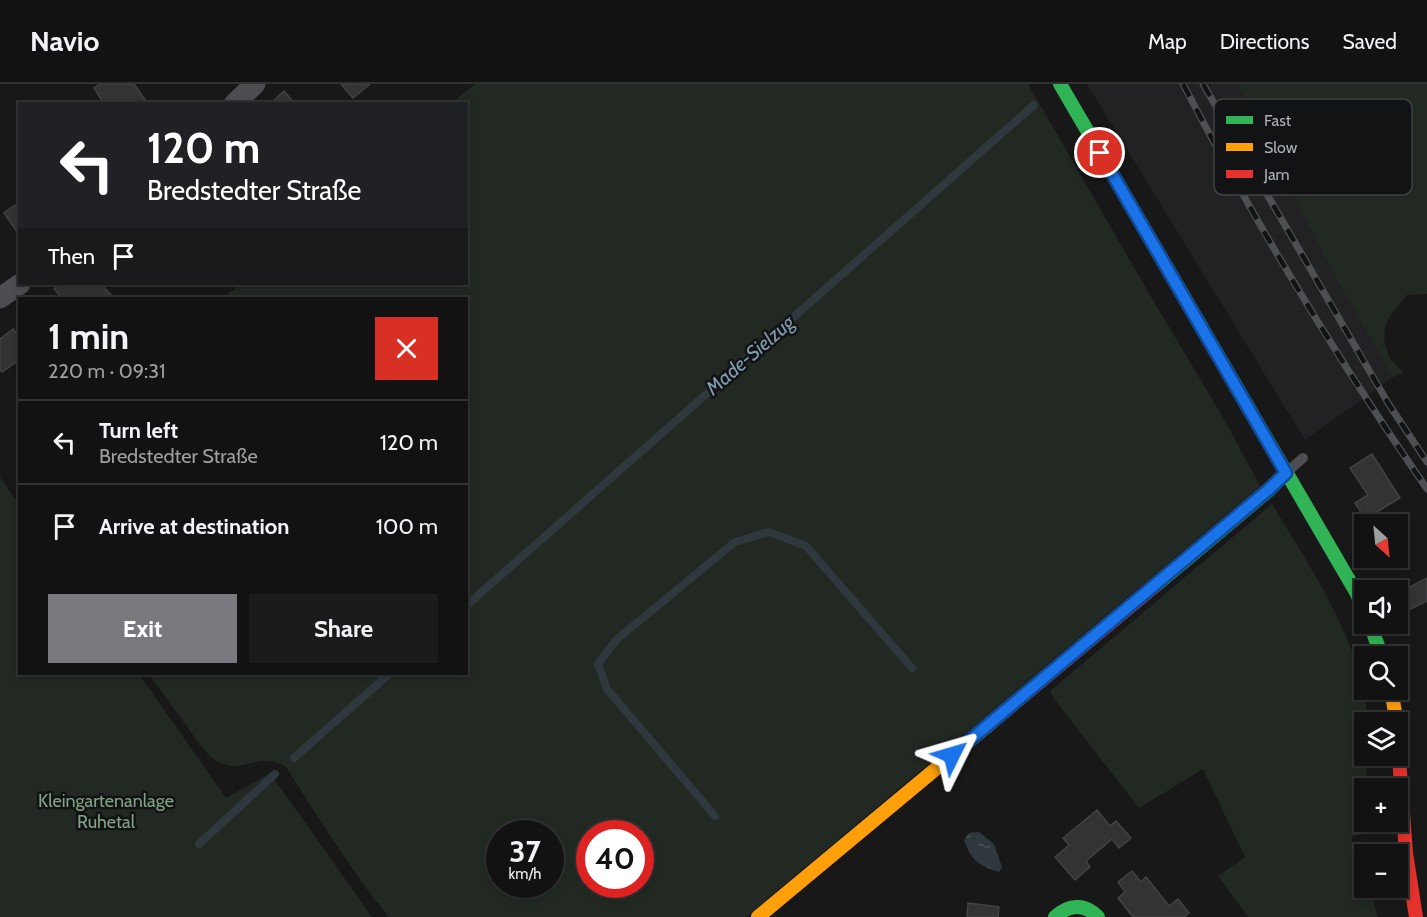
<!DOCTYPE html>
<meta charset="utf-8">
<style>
:root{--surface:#121212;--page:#1b1b1b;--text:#f1f3f6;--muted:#9c9e9f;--line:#313232;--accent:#787a80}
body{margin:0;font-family:Cabin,sans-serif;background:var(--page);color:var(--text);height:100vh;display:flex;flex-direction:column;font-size:22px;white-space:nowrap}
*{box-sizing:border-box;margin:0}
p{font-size:20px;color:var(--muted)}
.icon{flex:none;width:33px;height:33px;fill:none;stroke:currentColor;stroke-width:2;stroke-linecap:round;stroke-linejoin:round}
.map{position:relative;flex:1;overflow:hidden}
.drawer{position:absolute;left:18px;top:213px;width:450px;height:378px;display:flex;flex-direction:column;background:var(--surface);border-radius:0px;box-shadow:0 3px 9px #0003,0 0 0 2px var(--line)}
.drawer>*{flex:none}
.banner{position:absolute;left:18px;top:18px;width:450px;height:183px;border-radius:0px;box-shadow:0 3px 9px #0003,0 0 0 2px var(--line);background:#202124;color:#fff;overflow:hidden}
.needle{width:39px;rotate:153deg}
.tools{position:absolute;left:1354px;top:430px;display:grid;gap:12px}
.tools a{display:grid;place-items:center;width:54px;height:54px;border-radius:0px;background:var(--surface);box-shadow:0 3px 9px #0003,0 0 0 2px var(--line);font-size:30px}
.speed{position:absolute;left:486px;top:736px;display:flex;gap:12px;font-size:30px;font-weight:700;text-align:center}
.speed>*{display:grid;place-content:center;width:78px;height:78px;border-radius:50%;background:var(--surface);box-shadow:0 3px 9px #0003,0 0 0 2px var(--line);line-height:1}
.speed small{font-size:15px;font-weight:400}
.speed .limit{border:9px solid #d22;background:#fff;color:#111}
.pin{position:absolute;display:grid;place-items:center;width:51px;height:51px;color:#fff;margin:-26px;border:3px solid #fff;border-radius:50%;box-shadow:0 2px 6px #0007}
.me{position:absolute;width:66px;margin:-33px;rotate:50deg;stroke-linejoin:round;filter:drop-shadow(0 0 4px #0008)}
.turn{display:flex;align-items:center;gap:21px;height:126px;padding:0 30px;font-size:27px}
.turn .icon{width:78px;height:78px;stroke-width:2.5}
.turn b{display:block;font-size:42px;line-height:51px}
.then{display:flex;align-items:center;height:57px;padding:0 30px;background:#0003;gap:12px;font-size:22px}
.round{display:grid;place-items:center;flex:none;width:63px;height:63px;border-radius:0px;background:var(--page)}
.overview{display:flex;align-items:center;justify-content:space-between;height:102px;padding:0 30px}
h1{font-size:36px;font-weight:700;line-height:45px}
.primary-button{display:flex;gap:12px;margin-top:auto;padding:12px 30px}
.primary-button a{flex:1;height:69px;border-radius:0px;background:var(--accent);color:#fff;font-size:24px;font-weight:700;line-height:69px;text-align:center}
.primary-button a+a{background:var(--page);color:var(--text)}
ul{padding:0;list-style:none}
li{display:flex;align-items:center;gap:18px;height:84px;padding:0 30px;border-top:2px solid var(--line)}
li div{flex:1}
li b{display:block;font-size:22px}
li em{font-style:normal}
header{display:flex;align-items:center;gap:36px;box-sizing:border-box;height:84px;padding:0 30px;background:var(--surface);border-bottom:2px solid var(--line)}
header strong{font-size:28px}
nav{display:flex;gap:33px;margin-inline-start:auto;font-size:21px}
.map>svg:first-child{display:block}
.built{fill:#222224}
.green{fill:#222923;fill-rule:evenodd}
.water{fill:url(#water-ripples)}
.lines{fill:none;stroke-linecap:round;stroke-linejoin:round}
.stream{stroke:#2f383d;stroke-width:8}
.building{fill:#333334;stroke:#414244;stroke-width:1.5}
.lane{stroke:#4d4e51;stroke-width:10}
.street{stroke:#4d4e51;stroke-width:21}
.fast{stroke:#30b455;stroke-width:14}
.slow{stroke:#ff9f0a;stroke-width:14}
.jam{stroke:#e5322d;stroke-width:14}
.rail-casing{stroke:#4e4f52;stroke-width:7}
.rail{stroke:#121314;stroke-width:4.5;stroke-dasharray:14;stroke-linecap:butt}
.route-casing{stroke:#114b97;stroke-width:15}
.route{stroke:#1a73e8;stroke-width:10}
.labels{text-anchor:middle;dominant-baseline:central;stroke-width:5;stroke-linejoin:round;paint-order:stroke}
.park-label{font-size:18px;fill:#83a284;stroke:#121314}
.water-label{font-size:20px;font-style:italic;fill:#859db0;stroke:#121314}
.key{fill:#121314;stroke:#404245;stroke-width:1.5}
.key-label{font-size:16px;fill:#abafb8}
</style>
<header>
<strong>Navio</strong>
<nav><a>Map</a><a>Directions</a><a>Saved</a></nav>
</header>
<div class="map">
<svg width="1427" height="833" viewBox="0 0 1427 833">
<defs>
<pattern id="water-ripples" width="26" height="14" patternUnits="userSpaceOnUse" patternTransform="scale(1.5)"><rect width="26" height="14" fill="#2f383d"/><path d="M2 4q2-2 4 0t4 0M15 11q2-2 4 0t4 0" fill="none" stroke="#4a5257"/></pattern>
</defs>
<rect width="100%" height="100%" fill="#181818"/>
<path class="built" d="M1087 0H1237L1331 186 1393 293 1305 356Z"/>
<g class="green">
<path d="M475 0H1028L1147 206 1224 335 1260 402 746 833H388L378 818H376L332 755 286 683C253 662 235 705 201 662L149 590H466V214H223L241 200H466V20L452 19ZM500 750H550V801H500ZM590 750H640V801H590Z"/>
<path d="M1237 0H1427V210L1407 211 1390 232 1385 243 1384 257 1390 275 1404 289 1393 293 1331 186Z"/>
<path d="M0 393 19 421 20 590H139L226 714 270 689 372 833H0Z"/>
<path d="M1272 420C1311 485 1364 561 1368 639H1365V672H1367L1365 750 1352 752V781L1365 779V804H1369L1378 833H1248L1218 792 1245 773 1203 685 1139 724 1055 616 1050 607Z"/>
</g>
<path class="water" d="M979 748 994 760 1002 783 999 788C979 782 971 776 964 756L969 749Z"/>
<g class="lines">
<g class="stream">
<path d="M466 522 1034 21"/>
<path d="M294 674 389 590"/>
<path d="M715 732 607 605 598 580 616 556 735 458 769 448 806 462 912 584"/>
<path d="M199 760 275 690"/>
</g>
</g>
<g class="building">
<path d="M100 0H134L148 20H104L94 4Z"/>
<path d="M341 0H370L353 14Z"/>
<path d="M284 7 295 20H270Z"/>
<path d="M20 118V152L4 129Z"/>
<path d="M61 200H101L114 214H62L54 205Z"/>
<path d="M13 245 20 254V275L2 288 0 286V255Z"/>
<path d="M1372 370 1400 414 1365 435 1355 419 1368 411 1350 384Z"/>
<path d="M1427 494V517L1398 531V509Z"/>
<path d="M1097 726 1110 742 1116 737 1131 754 1119 764 1112 755 1086 777 1090 783 1075 796 1055 773 1069 761 1063 754Z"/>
<path d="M1132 787 1141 798 1146 793 1169 822 1178 815 1189 829 1184 833H1133L1118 814 1125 808 1118 798Z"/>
<path d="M968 819 999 823 998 833H967Z"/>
</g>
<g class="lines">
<path class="lane" d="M1287 388 1303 374"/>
<g class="street">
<path d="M234 20 255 0"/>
<path d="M0 214 20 200"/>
</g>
<g class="fast">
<path d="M1060 0 1356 508 1365 528"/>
<path d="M1155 502 1268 407 1286 389"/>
<path d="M1370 540 1382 573"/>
<path d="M1055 833C1069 820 1084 819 1098 833"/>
</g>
<g class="slow">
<path d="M1391 606 1397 639"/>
<path d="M758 833 992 638"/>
</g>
<g class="jam">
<path d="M992 638 1155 502"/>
<path d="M1398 660 1406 769 1416 833"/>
</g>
<g class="rail-casing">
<g id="rail">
<path d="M1183 0C1256 140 1337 275 1427 405"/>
<path d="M1203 0 1388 319 1427 378"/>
</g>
</g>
<use href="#rail" class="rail"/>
</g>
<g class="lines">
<g class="route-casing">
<path id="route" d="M952 671 1268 406 1286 389 1100 69"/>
</g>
<use href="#route" class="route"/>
</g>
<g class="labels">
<g class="park-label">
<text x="106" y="717">Kleingartenanlage<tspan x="106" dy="21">Ruhetal</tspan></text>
</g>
<g class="water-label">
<text transform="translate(750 271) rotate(-41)">Made-Sielzug</text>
</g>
</g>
<rect x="1214" y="15" width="198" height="96" rx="9" class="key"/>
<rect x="1226" y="32" width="27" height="8" fill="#30b455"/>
<rect x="1226" y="59" width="27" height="8" fill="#ff9f0a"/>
<rect x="1226" y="86" width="27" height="8" fill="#e5322d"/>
<g class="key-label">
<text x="1264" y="42">Fast</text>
<text x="1264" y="69">Slow</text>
<text x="1264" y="96">Jam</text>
</g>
</svg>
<div class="tools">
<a><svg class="needle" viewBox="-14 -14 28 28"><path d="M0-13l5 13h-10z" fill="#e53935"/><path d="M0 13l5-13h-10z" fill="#9c9e9f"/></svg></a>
<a><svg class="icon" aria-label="sound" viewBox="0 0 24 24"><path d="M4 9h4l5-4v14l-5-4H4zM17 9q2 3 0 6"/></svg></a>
<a><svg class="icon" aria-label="search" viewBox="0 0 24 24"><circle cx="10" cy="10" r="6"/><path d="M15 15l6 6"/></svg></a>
<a><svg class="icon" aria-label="layers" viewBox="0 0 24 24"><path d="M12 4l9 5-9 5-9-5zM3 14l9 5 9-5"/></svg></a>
<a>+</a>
<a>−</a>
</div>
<div class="speed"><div>37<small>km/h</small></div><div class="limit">40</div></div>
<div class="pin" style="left:1100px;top:69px;background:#d93025"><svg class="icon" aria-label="arrive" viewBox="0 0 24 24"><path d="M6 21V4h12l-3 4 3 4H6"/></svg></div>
<svg class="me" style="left:952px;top:671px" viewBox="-20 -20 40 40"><path d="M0-17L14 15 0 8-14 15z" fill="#1a73e8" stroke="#fff" stroke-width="4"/></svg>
<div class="banner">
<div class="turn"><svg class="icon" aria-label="left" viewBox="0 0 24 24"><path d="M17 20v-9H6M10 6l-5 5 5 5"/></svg><div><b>120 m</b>Bredstedter Straße</div></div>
<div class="then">Then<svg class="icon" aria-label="arrive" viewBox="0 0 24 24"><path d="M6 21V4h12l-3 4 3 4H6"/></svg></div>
</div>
<section class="drawer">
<div class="overview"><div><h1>1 min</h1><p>220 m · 09:31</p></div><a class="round" style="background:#d93025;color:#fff"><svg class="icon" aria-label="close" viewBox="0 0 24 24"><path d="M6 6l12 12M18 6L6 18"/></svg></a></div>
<ul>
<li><svg class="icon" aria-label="left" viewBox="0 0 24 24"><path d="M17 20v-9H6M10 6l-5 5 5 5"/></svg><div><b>Turn left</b><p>Bredstedter Straße</p></div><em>120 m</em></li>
<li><svg class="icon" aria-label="arrive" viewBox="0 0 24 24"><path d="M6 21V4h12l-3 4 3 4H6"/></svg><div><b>Arrive at destination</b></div><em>100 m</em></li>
</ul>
<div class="primary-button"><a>Exit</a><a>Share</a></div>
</section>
</div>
